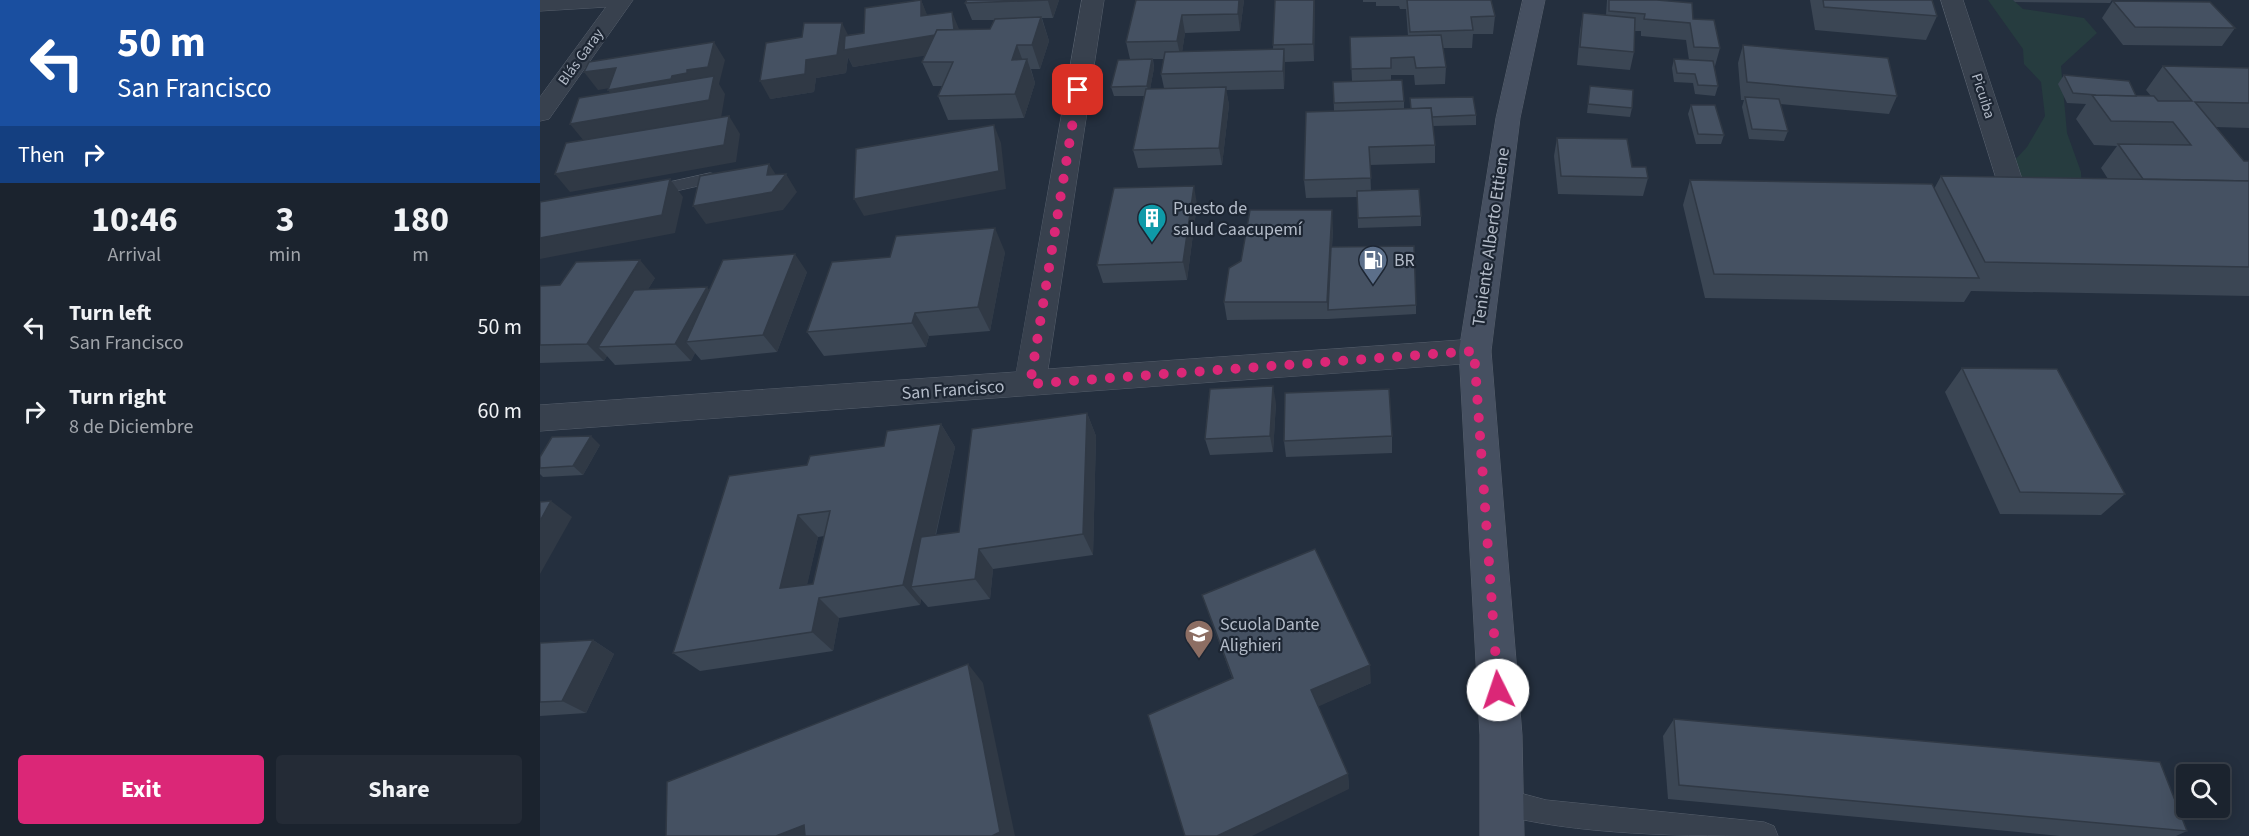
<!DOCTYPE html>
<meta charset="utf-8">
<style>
:root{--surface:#1b232e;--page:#242b36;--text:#f1f3f6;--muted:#a0a4aa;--line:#39404a;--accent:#db2777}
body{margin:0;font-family:"Source Sans 3",sans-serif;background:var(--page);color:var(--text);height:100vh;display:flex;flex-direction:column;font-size:22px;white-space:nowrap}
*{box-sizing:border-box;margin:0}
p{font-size:20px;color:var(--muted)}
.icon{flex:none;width:33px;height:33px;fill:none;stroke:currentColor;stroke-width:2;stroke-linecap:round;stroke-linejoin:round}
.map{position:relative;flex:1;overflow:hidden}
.panel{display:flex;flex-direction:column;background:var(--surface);width:540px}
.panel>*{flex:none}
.top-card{background:#1a4fa0;color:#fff;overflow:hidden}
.controls{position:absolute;left:1636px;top:764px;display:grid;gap:12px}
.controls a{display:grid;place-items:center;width:54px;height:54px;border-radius:6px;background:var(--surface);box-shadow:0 3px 15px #0003,0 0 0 2px var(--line);font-size:30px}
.pin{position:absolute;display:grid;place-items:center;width:51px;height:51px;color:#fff;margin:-26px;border-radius:12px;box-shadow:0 3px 9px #0006}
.me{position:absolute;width:66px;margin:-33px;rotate:356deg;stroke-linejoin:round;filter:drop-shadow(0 0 4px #0008)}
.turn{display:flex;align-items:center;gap:21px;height:126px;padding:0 18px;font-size:27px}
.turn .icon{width:78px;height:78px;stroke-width:2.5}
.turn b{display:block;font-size:42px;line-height:51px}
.then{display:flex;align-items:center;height:57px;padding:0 18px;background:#0003;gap:12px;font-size:22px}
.eta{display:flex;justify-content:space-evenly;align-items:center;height:102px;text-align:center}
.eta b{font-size:36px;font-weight:700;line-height:42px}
.button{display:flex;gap:12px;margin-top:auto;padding:12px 18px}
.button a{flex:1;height:69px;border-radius:6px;background:var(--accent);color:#fff;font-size:24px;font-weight:700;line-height:69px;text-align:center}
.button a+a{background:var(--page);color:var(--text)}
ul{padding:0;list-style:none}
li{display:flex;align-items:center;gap:18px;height:84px;padding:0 18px}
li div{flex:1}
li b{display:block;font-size:22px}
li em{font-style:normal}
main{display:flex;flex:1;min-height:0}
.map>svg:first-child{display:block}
.green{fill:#263c3f}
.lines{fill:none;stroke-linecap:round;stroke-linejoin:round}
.lane-casing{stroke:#565f6c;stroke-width:1}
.street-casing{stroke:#565f6c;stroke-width:1}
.secondary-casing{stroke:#565f6c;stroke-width:1}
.lane{fill:#38414e;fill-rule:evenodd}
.street{fill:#38414e;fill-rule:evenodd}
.secondary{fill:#465061;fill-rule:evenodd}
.wall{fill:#3b4654;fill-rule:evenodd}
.shaded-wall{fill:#303945}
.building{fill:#455162;stroke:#303945;stroke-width:1.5;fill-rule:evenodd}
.route{stroke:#db2777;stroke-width:10;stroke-dasharray:0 18}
.labels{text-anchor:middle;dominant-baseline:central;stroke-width:4.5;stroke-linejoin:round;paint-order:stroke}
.far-street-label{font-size:15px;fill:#b4bcc9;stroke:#1d2633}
.poi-label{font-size:18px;fill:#b4bcc9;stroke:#1d2633;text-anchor:start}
.street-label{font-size:18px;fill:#b4bcc9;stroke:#1d2633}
</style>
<main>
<section class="panel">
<div class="top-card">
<div class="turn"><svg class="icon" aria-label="left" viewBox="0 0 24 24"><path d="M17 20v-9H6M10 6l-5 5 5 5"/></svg><div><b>50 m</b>San Francisco</div></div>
<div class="then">Then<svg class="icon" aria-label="right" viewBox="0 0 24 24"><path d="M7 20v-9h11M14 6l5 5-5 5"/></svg></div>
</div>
<div class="eta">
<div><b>10:46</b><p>Arrival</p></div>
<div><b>3</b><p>min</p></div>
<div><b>180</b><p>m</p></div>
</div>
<ul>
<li><svg class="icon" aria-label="left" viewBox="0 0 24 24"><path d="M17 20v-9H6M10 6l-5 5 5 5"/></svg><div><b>Turn left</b><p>San Francisco</p></div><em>50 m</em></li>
<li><svg class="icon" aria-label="right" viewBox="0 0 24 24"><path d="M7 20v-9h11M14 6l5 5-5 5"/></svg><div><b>Turn right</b><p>8 de Diciembre</p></div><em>60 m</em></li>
</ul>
<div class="button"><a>Exit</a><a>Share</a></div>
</section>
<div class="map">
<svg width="1709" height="836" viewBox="0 0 1709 836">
<rect width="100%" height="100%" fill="#242f3e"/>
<path class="green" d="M1448 0H1473L1483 9 1544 18 1557 33 1521 66 1527 133 1541 172 1542 192 1480 181 1474 161 1487 147 1505 116 1501 82 1484 64 1483 49Z"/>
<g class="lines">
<g class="lane-casing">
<g id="lane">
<path d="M170 173 176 174 178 178 176 182 109 197 103 196 100 192 103 188Z"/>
<path d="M961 788 1006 800 1224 822 1234 826 1238 836C1149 836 1034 836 951 812L947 802 951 792Z"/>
</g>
</g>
<g class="street-casing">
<g id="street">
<path d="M0 0H93L9 119 0 121V97L66 7 0 11Z"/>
<path d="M542 0H564L508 369 935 339 946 343 951 351 946 359 935 363 0 431V405L476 372Z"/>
<path d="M1401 0H1423L1486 191 1482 197 1473 200 1464 197 1460 191Z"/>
</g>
</g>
<g class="secondary-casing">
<path id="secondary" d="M983 0H1005L980 118 951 351 982 735 984 836H940V735L919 351 956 118Z"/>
</g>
<use href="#lane" class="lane"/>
<use href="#street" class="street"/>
<use href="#secondary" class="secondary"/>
</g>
<g class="wall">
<path d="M381 0 387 16 419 30 450 29 454 20H432L425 3 427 0H519L513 18H502L509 41 500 69H491L495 83 484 118 408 120 398 96 402 86H393L382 62 385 55 313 67 308 57 306 73 276 78 274 92 230 99 308 35 324 33Z"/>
<path d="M596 0H704L700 31 645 33 642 52 733 49 735 0H775L774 61 745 62 744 89 686 90 689 105 682 165 598 168 593 150 604 96H574L571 87 590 59 586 42ZM613 59H624L621 74 624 88 610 89 614 68Z"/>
<path d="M823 0H951L955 16 953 34H933L932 48H903L906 67 905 84 875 85 874 75H851V80L864 101V109H870V98L936 115V125L893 126 895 145V163L830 165 831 191 881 216V226L818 228 817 197 766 198 764 180 794 111 793 82 812 81 810 37 868 36 866 9H860L859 6H836V2H823Z"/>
<path d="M1067 0H1117L1153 19 1180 48 1175 66H1174L1178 86 1175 96 1155 94 1153 83 1134 82 1132 68 1134 59 1149 60 1146 40 1101 36V31H1094V52L1090 70 1037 65 1040 31 1043 13 1066 15Z"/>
<path d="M1270 0H1392L1397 16 1386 40 1275 30Z"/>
<path d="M1473 0H1572L1570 3 1475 2Z"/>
<path d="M1573 1 1695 28 1682 46 1583 45 1562 18Z"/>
<path d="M1203 45 1357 96 1349 114 1240 104 1248 131 1244 141 1209 139 1202 107 1204 100H1201L1198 63Z"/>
<path d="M1623 66 1709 68V128L1675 127 1704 161H1709V296L1431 291 1424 302 1165 298 1143 205 1150 180 1394 189 1401 176 1568 179 1561 168 1577 146 1554 145 1536 119 1546 104 1527 103 1518 84 1524 75 1596 96H1611L1606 90Z"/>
<path d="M1050 86 1092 108 1090 117 1047 113Z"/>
<path d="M1151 105 1184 135 1181 144H1156L1148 114Z"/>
<path d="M1017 138 1092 167 1108 178 1103 196 1018 194 1014 156Z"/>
<path d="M657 204 647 280 563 283 557 265Z"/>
<path d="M793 228 792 247 876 305V314L788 319 687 320 684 302Z"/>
<path d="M465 252 450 331 389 336 386 347 284 356 267 332Z"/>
<path d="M267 272 237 352 161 360 155 353 151 361 75 365 67 356 64 361 0 363V286L115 278 108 289 169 291Z"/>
<path d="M1422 368 1585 494 1561 515 1460 514 1405 392Z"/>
<path d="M736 403 733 452 670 455 665 439Z"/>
<path d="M547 413 556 436 553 555 453 569 450 599 388 607 381 599 380 605 299 618 293 651 160 671 133 653 267 465 344 446 401 424 415 447 396 535 419 532ZM284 536 273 584H267L278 537Z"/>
<path d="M852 436V453L746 457 744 441Z"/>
<path d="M60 445 43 475 3 477 0 474V457Z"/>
<path d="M662 595 831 683 778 706 808 774 809 789 692 678Z"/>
<path d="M53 640 74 654 46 713 0 716V643Z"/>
<path d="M1134 719 1647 831 1636 836H1520L1128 799 1123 736Z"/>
</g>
<g class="shaded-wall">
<path d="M381 0 388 17 381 16Z"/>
<path d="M508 0H519L513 18 508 1Z"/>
<path d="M699 0H704L700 31 698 14Z"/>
<path d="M774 0H775L774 61 773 44Z"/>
<path d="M412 12 419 29 421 50 313 67 308 57 306 73 276 78 274 92 230 99 220 81 266 60 302 23 311 41Z"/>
<path d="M642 15 645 33 641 59 637 41Z"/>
<path d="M501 17 509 41 500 69 492 45Z"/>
<path d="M174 42 185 60 179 84 185 94 181 118 44 141 30 124 81 107 68 90 132 76 147 70Z"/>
<path d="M477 45 485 67 487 59 495 83 484 118 475 94 472 60Z"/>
<path d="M744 49 745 67 744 89 743 71Z"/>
<path d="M612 59 614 68 609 95 607 86Z"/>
<path d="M76 68 88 85 58 90 44 72Z"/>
<path d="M686 87 689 105 682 165 679 148Z"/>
<path d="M189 116 200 134 196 162 30 192 15 174Z"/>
<path d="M454 125 461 143 466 189 324 216 314 199Z"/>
<path d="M229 164 240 181 246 174 257 192 243 210 166 224 153 206 227 175Z"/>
<path d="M130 179 143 197 135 233 0 259V238Z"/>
<path d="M654 186 657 204 647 280 643 262Z"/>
<path d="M792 210 793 228 789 310H788L787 302Z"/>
<path d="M455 228 465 252 450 331 438 307Z"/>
<path d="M255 254 267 272 237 352 223 335Z"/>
<path d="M100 260 115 278 73 347H58L67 356 64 361 47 344Z"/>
<path d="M167 287 181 305 146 342 155 353 151 361 135 344Z"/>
<path d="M375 313 389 336 386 347 372 323Z"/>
<path d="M733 386 736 403 733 452 730 436Z"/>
<path d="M547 413 556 436 553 555 543 534Z"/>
<path d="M401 424 415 447 384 585 371 587 381 599 380 605 363 585Z"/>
<path d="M51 436 60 445 43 475 33 466Z"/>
<path d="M11 501 32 517 0 574V521Z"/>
<path d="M258 515 278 537 262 608 240 588Z"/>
<path d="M439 549 453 569 450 599 435 579Z"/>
<path d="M279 598 299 618 293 651 272 632Z"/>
<path d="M53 640 74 654 46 713 22 701Z"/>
<path d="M428 664 443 683 475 836H452Z"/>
<path d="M830 665 831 683 775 708 771 690Z"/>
<path d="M808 774 809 789 712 836H677Z"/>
<path d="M264 825 284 836H236Z"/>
</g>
<g class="building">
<path d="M381 0V16L412 12 414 30H397L395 35 304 50 305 36 324 33 325 8Z"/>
<path d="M427 0H508L425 3Z"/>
<path d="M596 0H699L698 14 642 15 637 41 586 42Z"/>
<path d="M735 0H774L773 44 733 45Z"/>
<path d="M867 0H951L955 16 931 17 933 30 870 32Z"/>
<path d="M1069 0H1117L1152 3 1153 19 1174 20 1180 48 1154 47 1150 23 1104 19 1105 14 1069 11Z"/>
<path d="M1283 0H1392L1397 16 1284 7Z"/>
<path d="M1573 1 1670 2 1695 28 1595 27Z"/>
<path d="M1043 13 1095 18 1094 52 1040 47Z"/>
<path d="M501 17 492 45H477L472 60 487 59 475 94 398 96 413 62H382L397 30 450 29 455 19Z"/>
<path d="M264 23H302L297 55 266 60 265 74 220 81 226 43 262 37Z"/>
<path d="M901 35 906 67 876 68 874 57 851 58V68L811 69 810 37Z"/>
<path d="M174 42 168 67 147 70V73L132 76 131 79 68 90 76 68 44 72 49 62Z"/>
<path d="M1203 45 1348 58 1357 96 1207 82Z"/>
<path d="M744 49 743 71 621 74 625 52Z"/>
<path d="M612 59 607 86 571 87 578 60Z"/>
<path d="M1134 59 1173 61 1178 86 1158 85 1155 74 1137 73Z"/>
<path d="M1623 66 1709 68V103L1655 102 1704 161H1709V181L1603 179 1578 144 1651 145 1633 122 1571 121 1552 95 1614 96 1618 101H1652Z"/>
<path d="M1524 75 1589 81 1596 96 1556 95 1533 93Z"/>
<path d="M174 76 169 100 30 124 39 98Z"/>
<path d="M862 80 864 101 794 103 793 82Z"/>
<path d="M1050 86 1093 90 1092 108 1048 104Z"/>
<path d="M686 87 679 148 593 150 606 89Z"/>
<path d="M933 97 936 115 892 117 891 108 871 109 870 98Z"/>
<path d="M1205 97 1239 99 1248 131 1212 129Z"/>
<path d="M1151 105H1175L1184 135 1158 134Z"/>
<path d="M891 108 895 145 829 147 831 178 764 180 766 112Z"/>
<path d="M189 116 184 145 15 174 26 143Z"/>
<path d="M454 125 459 171 314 199 316 149Z"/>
<path d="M1017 138 1087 139 1092 167H1106L1108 178 1021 176Z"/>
<path d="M229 164 227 175 246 174 232 192 153 206 160 176Z"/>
<path d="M1401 176 1709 181V267L1445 262Z"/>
<path d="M130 179 122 215 0 238V202Z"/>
<path d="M1150 180 1392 184 1439 278 1174 274Z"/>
<path d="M654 186 643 262 557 265 574 188Z"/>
<path d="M879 189 881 216 818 218 817 191Z"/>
<path d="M710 210H792L787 302H684L689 268 701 261Z"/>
<path d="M455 228 438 307 375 313 372 323 267 332 292 262 350 257 356 236Z"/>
<path d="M874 246 876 305 788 310 791 247Z"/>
<path d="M255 254 223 335 146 342 183 260Z"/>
<path d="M100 260 47 344 0 345V286L20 285 36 262Z"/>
<path d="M167 287 135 344 58 347 94 290Z"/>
<path d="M1422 368 1517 369 1585 494 1480 492Z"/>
<path d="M733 386 730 436 665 439 670 389Z"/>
<path d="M849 389 852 436 744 441 745 393Z"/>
<path d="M547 413 543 534 439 549 435 579 371 587 381 537 419 532 432 429Z"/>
<path d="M401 424 363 585 279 598 272 632 133 653 189 476 267 465 270 456 344 446 347 431ZM290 511 273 584 240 588 258 515Z"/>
<path d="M51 436 33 466 0 468V457L12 437Z"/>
<path d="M11 501 0 521V502Z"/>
<path d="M775 549 830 665 771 690 808 774 677 836H645L608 715 693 678 662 595Z"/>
<path d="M53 640 22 701 0 702V643Z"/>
<path d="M428 664 460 832 452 836H265L264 825 236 836H126L127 782Z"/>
<path d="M1134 719 1620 762 1647 831 1139 785Z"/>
</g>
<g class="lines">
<path class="route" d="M538 90 490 384 934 351 958 690"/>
</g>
<defs>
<g id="building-pin" transform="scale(1.5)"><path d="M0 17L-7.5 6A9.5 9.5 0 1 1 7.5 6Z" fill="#0f9aa8" stroke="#1d2633"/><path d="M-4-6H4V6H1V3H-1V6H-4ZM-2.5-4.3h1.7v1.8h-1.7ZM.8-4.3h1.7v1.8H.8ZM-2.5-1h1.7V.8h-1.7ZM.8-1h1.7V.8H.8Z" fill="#fff"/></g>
<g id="fuel-pin" transform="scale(1.5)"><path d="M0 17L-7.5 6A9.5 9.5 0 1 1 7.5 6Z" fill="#5c6f8a" stroke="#1d2633"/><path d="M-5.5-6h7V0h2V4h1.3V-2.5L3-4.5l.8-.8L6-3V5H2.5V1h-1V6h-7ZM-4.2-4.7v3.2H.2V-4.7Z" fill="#fff"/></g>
<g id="school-pin" transform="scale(1.5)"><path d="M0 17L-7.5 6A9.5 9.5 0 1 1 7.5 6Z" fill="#8d6e63" stroke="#1d2633"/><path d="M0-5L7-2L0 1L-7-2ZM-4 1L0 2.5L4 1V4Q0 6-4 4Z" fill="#fff"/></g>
</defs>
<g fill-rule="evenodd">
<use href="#building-pin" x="612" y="218"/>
<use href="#fuel-pin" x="833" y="260"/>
<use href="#school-pin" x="659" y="634"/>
</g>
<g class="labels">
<g class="far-street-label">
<text transform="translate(41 57) rotate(-54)">Blás Garay</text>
<text transform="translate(1443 96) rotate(72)">Picuiba</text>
</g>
<g class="poi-label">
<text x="633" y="208">Puesto de<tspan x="633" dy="21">salud Caacupemí</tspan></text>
<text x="854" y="260">BR</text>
<text x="680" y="624">Scuola Dante<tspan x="680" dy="21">Alighieri</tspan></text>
</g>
<g class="street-label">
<text transform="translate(951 237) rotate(-82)">Teniente Alberto Ettiene</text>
<text transform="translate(413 390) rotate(-4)">San Francisco</text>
</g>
</g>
</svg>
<div class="controls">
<a><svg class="icon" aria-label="search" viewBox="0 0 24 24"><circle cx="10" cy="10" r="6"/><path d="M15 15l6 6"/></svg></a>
</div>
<div class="pin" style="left:538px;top:90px;background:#d93025"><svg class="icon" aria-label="arrive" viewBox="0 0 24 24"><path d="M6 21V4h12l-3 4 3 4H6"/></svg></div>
<svg class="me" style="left:958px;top:690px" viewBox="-20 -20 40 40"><circle r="19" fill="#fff"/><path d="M0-13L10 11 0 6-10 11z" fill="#db2777"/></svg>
</div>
</main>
